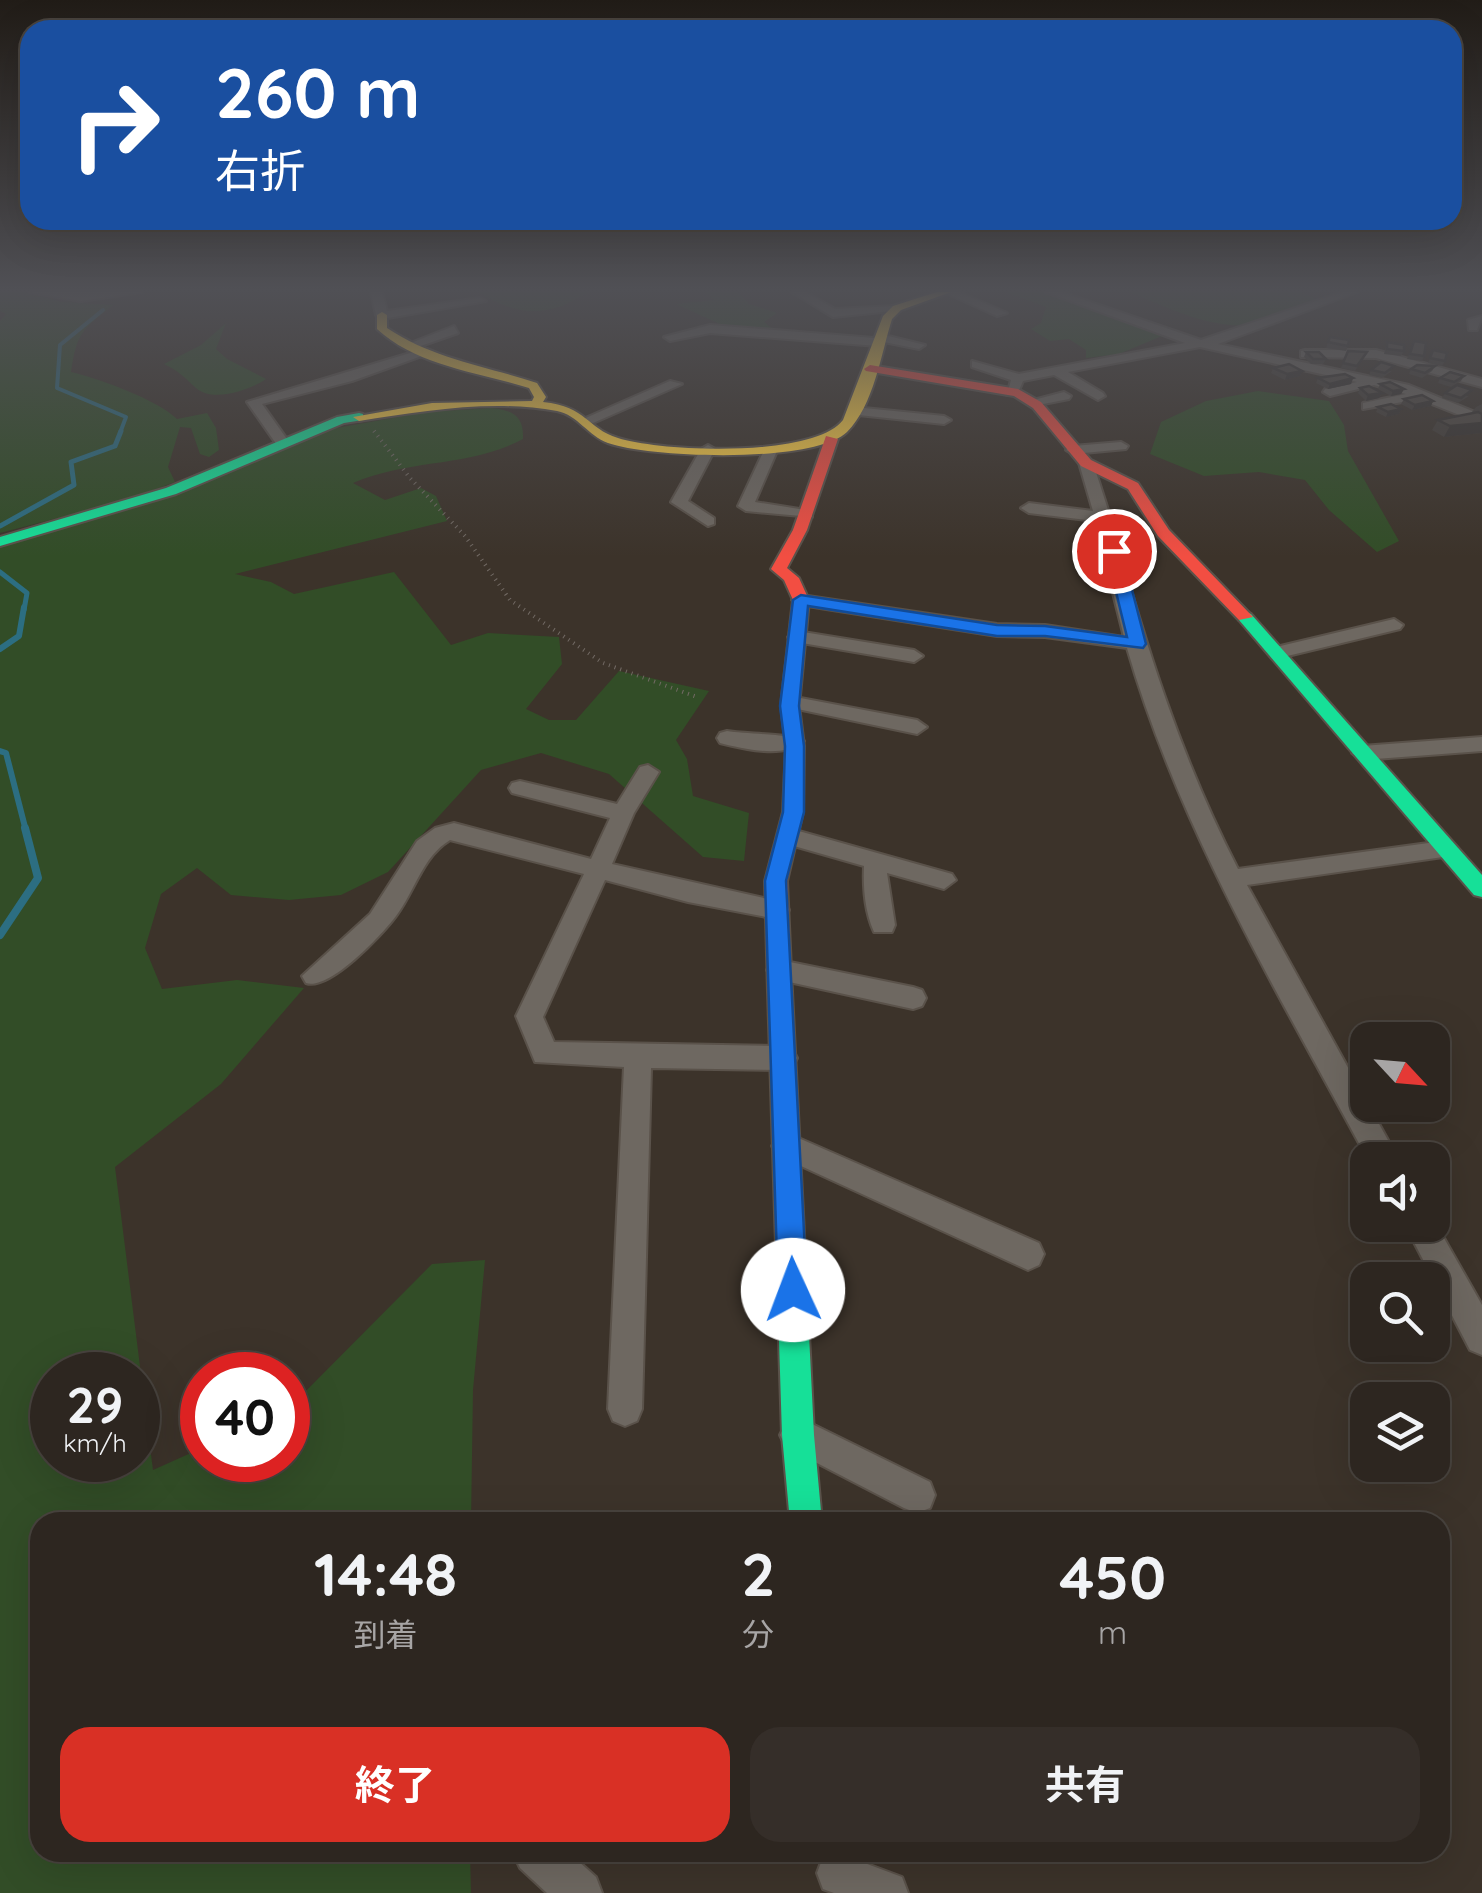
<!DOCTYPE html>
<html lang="ja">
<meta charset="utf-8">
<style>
:root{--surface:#2d2620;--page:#352e29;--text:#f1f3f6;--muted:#a7a5a5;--line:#48433e;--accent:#d93025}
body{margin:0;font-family:Quicksand,"Noto Sans JP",sans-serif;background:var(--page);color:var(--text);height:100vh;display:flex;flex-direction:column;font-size:38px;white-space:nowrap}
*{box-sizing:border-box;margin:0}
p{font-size:32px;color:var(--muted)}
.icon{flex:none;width:55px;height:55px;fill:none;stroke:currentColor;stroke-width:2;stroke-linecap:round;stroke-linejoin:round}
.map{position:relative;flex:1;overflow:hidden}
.drawer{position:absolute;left:30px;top:1512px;width:1420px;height:350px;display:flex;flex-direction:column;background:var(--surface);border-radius:30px;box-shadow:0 10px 40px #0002,0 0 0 2px var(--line)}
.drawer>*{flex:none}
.hud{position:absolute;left:20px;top:20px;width:1442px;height:210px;border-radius:30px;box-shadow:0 10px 40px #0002,0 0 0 2px var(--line);background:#1a4fa0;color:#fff;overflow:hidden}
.needle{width:65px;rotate:116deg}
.controls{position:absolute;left:1350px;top:1022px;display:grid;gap:20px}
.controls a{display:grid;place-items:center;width:100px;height:100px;border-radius:20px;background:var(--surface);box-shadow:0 10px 40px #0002,0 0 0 2px var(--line);font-size:50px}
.speed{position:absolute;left:30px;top:1352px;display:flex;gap:20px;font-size:50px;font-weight:700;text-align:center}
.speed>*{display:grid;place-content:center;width:130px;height:130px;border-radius:50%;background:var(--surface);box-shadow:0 10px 40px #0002,0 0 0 2px var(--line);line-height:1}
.speed small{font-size:25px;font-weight:400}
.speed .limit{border:15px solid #d22;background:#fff;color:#111}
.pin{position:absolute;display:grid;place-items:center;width:85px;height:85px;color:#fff;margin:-42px;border:5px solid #fff;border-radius:50%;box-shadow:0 2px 10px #0007}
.me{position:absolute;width:110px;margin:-55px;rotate:358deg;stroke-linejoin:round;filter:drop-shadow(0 0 8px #0008)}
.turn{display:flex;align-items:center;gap:35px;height:210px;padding:0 30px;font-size:45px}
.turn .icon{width:130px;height:130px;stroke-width:2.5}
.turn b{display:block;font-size:70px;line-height:85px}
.eta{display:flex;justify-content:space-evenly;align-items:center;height:170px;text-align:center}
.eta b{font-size:60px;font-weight:700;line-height:70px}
.button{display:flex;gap:20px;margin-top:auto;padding:20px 30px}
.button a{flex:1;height:115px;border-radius:30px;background:var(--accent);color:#fff;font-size:40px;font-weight:700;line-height:115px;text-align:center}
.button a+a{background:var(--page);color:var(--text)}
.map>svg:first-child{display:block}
.green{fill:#324d27;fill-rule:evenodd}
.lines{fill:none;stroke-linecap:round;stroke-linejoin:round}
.stream-far3{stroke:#2c6e82;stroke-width:4}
.stream-far2{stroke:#2c6e82;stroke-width:5}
.stream-far1{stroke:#2c6e82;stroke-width:6}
.stream{stroke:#2c6e82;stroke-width:8}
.street-casing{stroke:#5a524a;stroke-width:4}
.fast-casing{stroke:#5a524a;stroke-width:4}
.slow-casing{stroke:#5a524a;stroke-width:4}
.jam-casing{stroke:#5a524a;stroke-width:4}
.path{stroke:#726a64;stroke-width:4;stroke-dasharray:1 5;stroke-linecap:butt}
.street{fill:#6e6861;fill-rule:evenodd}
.fast{fill:#16e098;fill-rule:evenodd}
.slow{fill:#ffcf43;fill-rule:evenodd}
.jam{fill:#f24e42;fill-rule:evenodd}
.wall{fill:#443e38}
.shaded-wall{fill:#37322e}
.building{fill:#4f4841;stroke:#37322e;stroke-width:2.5}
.route{fill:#1a73e8;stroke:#114b97;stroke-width:2.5}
</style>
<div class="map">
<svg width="1482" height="1893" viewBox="0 0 1482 1893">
<rect width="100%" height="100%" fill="#3c332a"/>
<g class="green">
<path d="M0 292H23L62 302 113 305C82 330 77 332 71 372 98 378 158 400 177 419L207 413 216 428 219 450 209 457 200 454 191 428 180 427 168 467 175 482 123 501 0 533V321L6 314 0 311Z"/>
<path d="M478 292H591C580 295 572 302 562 306 531 317 505 309 478 292Z"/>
<path d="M705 292H738L749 304 777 313 764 322 775 331 722 325 676 304 714 300Z"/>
<path d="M1005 292H1046L1162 336 1119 354 1086 358V350L1069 339 1050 341 1031 329 1041 323 1046 307Z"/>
<path d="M1129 292H1301L1318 300C1302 307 1283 319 1266 323 1215 333 1175 310 1129 292Z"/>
<path d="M226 323 216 349 227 359 266 379C250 390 213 403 196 388 185 378 179 371 164 364L201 345Z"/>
<path d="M1258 391 1329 401 1344 425 1348 451 1399 541 1377 552 1329 510 1305 480 1259 472 1204 476 1150 454 1161 422 1206 401Z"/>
<path d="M491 408C513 410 524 416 523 439 468 468 411 458 353 483L385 500 421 488 436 496 447 521 235 574 271 582 294 594 394 572 451 645 488 633 559 637 562 664 526 709 549 720H576L619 671 709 691 676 740 687 759 693 796 749 813 744 861 703 857 609 774 541 753 481 770 388 872 341 895 289 900 231 895 197 868 161 894 145 948 162 989 237 980 304 988 221 1084 115 1167 153 1470 202 1448V1460H288V1409L432 1264 485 1260 473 1390 471 1522H40V1852L470 1853 471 1893H0V547L325 430 426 412ZM52 1375H138V1460H52Z"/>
</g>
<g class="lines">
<path class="stream-far3" d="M103 310 60 345 57 388 126 417 120 433"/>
<g class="stream-far2">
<path d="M0 526 74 485 71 462 115 446 121 431"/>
<path d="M0 572 27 593 24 610"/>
</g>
<g class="stream-far1">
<path d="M0 649 19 636 24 607"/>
<path d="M0 751 6 753 26 831"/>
</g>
<path class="stream" d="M0 935 38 878 25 828"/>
<g class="street-casing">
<g id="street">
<path d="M30 292H142L81 301Z"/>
<path d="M371 292H382L387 311 480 298 486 301 382 319 376 315Z"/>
<path d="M792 292H805L835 309 895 306 901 310 833 317Z"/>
<path d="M944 292H959L1007 313 997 316Z"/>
<path d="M1046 292H1061L1201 340 1343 292H1357L1218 344 1409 385 1482 415V424L1419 399 1363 409V403L1406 394 1374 385 1330 396 1323 392 1325 389 1357 382 1200 347 1068 372 1103 393 1105 396 1098 400 1054 375 1023 381 1017 395H1007L1011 380 972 367V361L1019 374 1185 343Z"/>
<path d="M1482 316 1477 330H1469L1468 320Z"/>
<path d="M710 325 874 338 880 334 925 345 919 349 884 342 878 346 710 333 670 341 664 337Z"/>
<path d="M454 326 458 333 409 350 403 346Z"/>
<path d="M420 350 430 353 352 381 262 404 289 442 287 445H277L247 402Z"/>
<path d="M1305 350H1376L1482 379V387L1376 358 1301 357V351Z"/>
<path d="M670 381 682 384 593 423 581 420Z"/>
<path d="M1064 392 1071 396 1069 399 1033 406 1026 402Z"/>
<path d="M854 407 944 416 951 420 944 424 849 414 847 411Z"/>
<path d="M1121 442 1128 446 1126 449 1073 454 1066 450 1073 446Z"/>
<path d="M708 445 715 449 688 501 714 518V524L708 526 671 502 701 449Z"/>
<path d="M765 448 777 451 755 502 812 511V517L746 511 738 506Z"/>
<path d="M1086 459 1093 463 1109 513 1114 517 1111 520C1145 643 1179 754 1238 869L1443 841 1454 849 1443 857 1247 885 1399 1160H1368C1279 994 1180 831 1127 648L1045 637 997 636 801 605 792 600 801 595 997 624 1045 625 1124 637 1095 521 1029 513 1021 508 1029 503 1093 511 1079 463Z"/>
<path d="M1394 619 1403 625 1400 629 1279 658 1270 652 1272 648Z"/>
<path d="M797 631 914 650 923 656 914 662 790 641 788 637Z"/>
<path d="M790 696 917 720 927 727 917 734 783 706V698Z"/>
<path d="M727 731C744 734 796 734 804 741 785 759 744 749 720 743L717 738 720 733Z"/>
<path d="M1482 737V751L1362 760 1352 753 1362 746Z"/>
<path d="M648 765 659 772 634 813 612 864 777 901 786 903 789 910 786 917 777 919 688 902 605 880 543 1017 554 1042 783 1046 793 1050 797 1058 793 1066 783 1070 651 1068 642 1409 637 1421 625 1426 613 1421 608 1409 624 1067 535 1062 516 1016 584 874 450 840C422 857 415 891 396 916 382 935 329 991 306 983L302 976 370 914 417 841 435 828 454 823 591 859 610 818 512 793 509 788 512 783 520 781 617 804 640 767Z"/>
<path d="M788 828 952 874 956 880 944 889 887 873 895 925 892 932H874C865 912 863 888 864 866L780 842 777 836Z"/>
<path d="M780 960 913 987 922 990 926 998 922 1006 913 1009 780 980 771 977 767 970 771 963Z"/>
<path d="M787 1133 1039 1243 1044 1254 1039 1265 1028 1270 1017 1265 777 1155 772 1146 777 1137Z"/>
<path d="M1432 1217 1482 1305V1355L1470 1350 1405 1225H1432Z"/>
<path d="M798 1417 930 1482 935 1495 930 1508 917 1513 904 1508 786 1447 780 1435 786 1423Z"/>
<path d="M568 1852 596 1877 602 1893H547L520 1868 513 1853Z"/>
<path d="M835 1852 902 1877 908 1893H834L823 1889 817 1873 823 1857Z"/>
</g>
</g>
<g class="fast-casing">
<g id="fast">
<path d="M359 413 363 414V420L344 423 176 494 0 546V537L166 488 337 417Z"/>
<path d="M1245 612 1251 614 1482 875V897L1474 895 1239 620V614Z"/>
<path d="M780 982 788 985 792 992 814 1435 822 1522H790L782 1435 768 992 772 985Z"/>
</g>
</g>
<g class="slow-casing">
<path id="slow" d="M937 292H951L901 310 892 319C881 354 874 405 847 432 814 464 651 458 608 443 588 436 578 415 557 411 493 399 422 411 359 421L353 417 432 403 532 401 534 397 529 388C478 372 417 366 377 329V315L382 312 387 315V328C433 359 486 366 537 383L546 397 543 402C588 407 586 428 618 438 662 452 814 458 843 420L883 316 893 306Z"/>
</g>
<g class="jam-casing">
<g id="jam">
<path d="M870 365 1018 389 1041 402 1091 460 1138 483 1169 530 1253 617 1239 620 1158 536 1128 489 1081 466 1033 408 1014 396 866 371 864 369Z"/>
<path d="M826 436 838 439 807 530 787 568 799 578 809 600 799 706 804 746 803 812 787 881 792 992 788 999H772L768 992 765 881 783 812 786 746 781 706 793 600 784 580 771 569 793 530Z"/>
</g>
</g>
<path class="path" d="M374 431 410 478 465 536 510 600 603 663 697 697"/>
<use href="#street" class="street"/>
<use href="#fast" class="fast"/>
<use href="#slow" class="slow"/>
<use href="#jam" class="jam"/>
</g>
<g class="wall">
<path d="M1414 341 1424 356 1422 361 1407 359Z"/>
<path d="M1328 342H1329L1348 346 1346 351 1326 348Z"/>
<path d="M1387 342 1404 351 1401 356 1384 354Z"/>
<path d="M1433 350 1445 361 1442 366 1428 363Z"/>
<path d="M1348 351 1367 352 1355 371 1341 368Z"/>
<path d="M1306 352 1326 359 1323 364H1311L1304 357Z"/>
<path d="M1435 366 1432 371 1422 378 1409 374 1411 369Z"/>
<path d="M1273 368 1302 371 1300 376 1285 380 1271 373Z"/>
<path d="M1371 370 1392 371 1382 378 1369 375Z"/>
<path d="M1464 376 1461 381 1451 387 1438 383 1440 378Z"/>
<path d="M1318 378H1353L1351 384 1328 389 1316 383Z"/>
<path d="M1380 384 1404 389 1401 394 1391 396 1378 389Z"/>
<path d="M1360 388 1382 393 1379 398 1366 401 1358 393Z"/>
<path d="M1445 393 1469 396 1458 403 1442 398Z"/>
<path d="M1404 399 1433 401 1431 406 1412 410 1401 404Z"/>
<path d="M1482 404V433L1444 437 1432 430 1438 420 1474 413 1472 412 1476 407Z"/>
<path d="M1378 407 1401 409 1399 414 1386 417 1376 412Z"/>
</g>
<g class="shaded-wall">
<path d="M1302 371 1300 376 1285 380 1287 374Z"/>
<path d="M1353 378 1351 384 1328 389 1330 384Z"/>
<path d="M1404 389 1401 394 1391 396 1393 391Z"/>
<path d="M1382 393 1379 398 1366 401 1368 395Z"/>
<path d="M1433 401 1431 406 1412 410 1415 405Z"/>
<path d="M1401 409 1399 414 1386 417 1388 412Z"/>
<path d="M1482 423V433L1444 437 1450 426Z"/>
</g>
<g class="building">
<path d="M1330 337 1349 340 1348 346 1328 342Z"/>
<path d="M1414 341 1426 343 1424 356 1410 354Z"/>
<path d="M1387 342 1404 345V351L1387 349Z"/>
<path d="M1433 350 1447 353 1445 361 1430 358Z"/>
<path d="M1348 351 1367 352 1357 366 1343 363Z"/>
<path d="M1306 352H1319L1326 359H1313Z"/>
<path d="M1381 362 1394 366 1385 373 1371 370Z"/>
<path d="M1289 364 1302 371 1287 374 1273 368Z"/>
<path d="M1417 365 1435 366 1425 373 1411 369Z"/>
<path d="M1450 372 1464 376 1454 382 1440 378Z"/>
<path d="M1345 374 1353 378 1330 384 1318 378Z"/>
<path d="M1390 382 1404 389 1393 391 1380 384Z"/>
<path d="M1457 385 1472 390 1461 398 1445 393Z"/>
<path d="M1369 386 1382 393 1368 395 1360 388Z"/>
<path d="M1422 395 1433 401 1415 405 1404 399Z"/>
<path d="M1391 404 1401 409 1388 412 1378 407Z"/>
<path d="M1478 412 1482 414V423L1450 426 1438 420Z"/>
</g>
<linearGradient id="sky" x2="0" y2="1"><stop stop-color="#211c17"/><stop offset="0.52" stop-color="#505055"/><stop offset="1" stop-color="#505055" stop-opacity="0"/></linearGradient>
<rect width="1482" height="557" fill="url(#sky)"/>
<path class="route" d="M1114 547 1122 551 1146 644 1143 648 1045 636H997L808 606 799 706 804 746V812L786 881 807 1290 803 1301 793 1305 782 1301 778 1290 765 881 783 812 785 746 780 706 793 600 801 595 997 625 1045 626 1127 637 1106 551Z"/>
</svg>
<div class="controls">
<a><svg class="needle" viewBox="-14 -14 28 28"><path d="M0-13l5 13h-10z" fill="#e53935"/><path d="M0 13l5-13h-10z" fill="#a7a5a5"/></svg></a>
<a><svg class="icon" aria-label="sound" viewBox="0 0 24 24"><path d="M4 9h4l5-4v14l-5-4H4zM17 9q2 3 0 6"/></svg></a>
<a><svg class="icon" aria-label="search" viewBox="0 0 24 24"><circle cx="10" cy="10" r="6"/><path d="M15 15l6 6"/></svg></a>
<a><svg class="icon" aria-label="layers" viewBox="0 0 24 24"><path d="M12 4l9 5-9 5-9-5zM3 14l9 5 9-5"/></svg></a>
</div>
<div class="speed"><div>29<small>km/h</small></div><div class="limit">40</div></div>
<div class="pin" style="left:1114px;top:551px;background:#d93025"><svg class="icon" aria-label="arrive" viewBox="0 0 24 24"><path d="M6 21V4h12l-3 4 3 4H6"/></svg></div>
<svg class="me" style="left:793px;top:1290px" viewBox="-20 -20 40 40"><circle r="19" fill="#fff"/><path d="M0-13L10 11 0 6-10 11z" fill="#1a73e8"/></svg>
<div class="hud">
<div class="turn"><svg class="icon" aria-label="right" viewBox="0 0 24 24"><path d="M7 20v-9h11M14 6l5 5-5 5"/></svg><div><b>260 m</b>右折</div></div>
</div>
<section class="drawer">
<div class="eta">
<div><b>14:48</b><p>到着</p></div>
<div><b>2</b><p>分</p></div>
<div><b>450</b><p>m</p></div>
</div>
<div class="button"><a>終了</a><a>共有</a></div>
</section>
</div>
